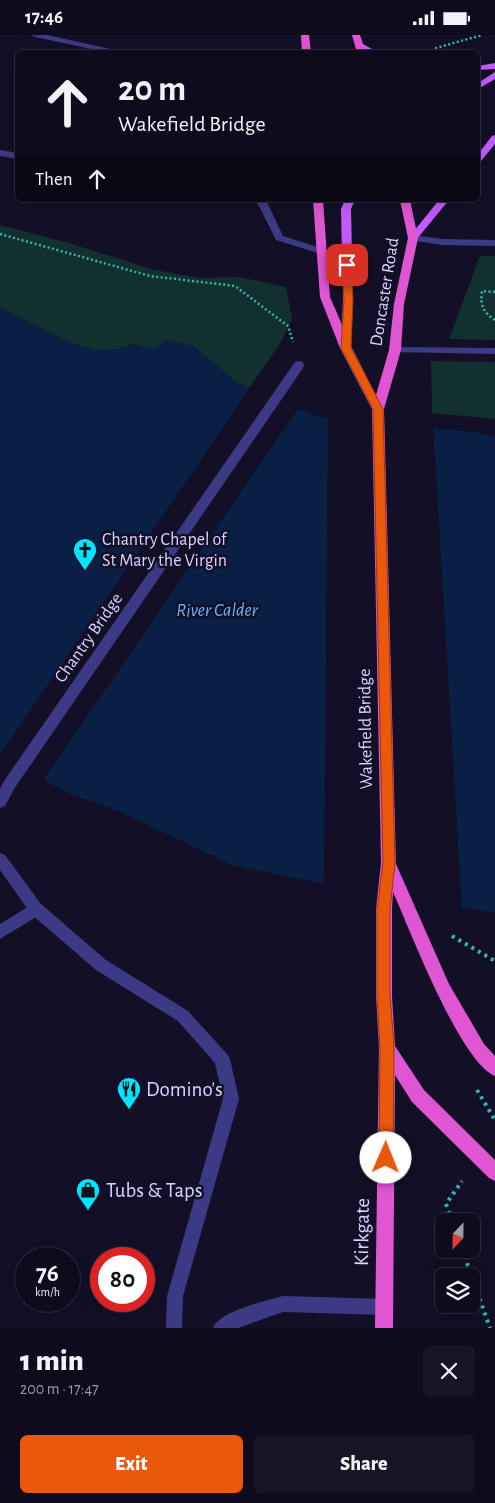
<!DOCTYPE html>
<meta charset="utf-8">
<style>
:root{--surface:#0e0b1c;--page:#171425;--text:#f1f3f6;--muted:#9b9ba3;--line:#2e2b3b;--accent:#ea580c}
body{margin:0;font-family:"Alegreya Sans",sans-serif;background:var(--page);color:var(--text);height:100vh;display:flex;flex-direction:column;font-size:19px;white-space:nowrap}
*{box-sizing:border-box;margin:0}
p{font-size:16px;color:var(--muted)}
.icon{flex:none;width:28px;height:28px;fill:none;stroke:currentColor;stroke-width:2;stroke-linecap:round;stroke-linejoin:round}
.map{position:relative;height:1293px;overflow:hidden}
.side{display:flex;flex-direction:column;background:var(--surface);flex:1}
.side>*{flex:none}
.hud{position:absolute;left:15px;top:15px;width:465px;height:152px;border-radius:8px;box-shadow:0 5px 20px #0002,0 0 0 1px var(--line);background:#0e0b1c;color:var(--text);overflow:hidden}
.needle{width:32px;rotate:202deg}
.buttons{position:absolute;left:435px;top:1178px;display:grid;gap:10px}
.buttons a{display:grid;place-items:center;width:45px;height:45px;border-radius:8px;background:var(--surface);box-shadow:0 5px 20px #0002,0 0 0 1px var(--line);font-size:25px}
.speed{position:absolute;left:15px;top:1212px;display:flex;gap:10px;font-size:25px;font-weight:700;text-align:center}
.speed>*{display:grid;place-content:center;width:65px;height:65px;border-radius:50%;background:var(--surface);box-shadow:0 5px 20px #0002,0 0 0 1px var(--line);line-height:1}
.speed small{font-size:12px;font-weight:400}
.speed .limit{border:8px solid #d22;background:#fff;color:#111}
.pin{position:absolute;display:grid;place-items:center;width:42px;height:42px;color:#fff;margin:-21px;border-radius:10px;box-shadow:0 2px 8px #0006}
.me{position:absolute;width:55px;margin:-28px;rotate:1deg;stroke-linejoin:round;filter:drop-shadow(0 0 4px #0008)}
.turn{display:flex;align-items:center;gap:18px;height:105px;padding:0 20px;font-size:22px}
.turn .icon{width:65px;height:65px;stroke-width:2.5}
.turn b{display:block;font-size:35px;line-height:42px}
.then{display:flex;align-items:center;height:48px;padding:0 20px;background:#0003;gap:10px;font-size:19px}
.round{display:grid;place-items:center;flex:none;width:52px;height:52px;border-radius:8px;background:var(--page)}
.summary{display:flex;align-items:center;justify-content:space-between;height:85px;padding:0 20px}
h1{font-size:30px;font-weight:800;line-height:38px}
.cta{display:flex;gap:10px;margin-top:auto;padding:10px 20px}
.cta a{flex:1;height:58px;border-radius:8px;background:var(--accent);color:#fff;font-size:20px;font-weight:800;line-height:58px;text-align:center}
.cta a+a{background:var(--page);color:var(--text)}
.status{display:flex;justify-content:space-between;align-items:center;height:35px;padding:0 25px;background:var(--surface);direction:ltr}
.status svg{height:14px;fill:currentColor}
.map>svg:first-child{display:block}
.green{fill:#12302f}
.water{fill:#0a1f44}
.pier{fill:#130f26}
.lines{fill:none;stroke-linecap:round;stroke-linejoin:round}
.path-far1{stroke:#2fb8b0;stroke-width:2.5;stroke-dasharray:2 2.5;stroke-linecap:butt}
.path{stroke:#2fb8b0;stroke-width:4;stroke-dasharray:3 4.5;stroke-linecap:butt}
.service{fill:#3d3a85;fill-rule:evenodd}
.minor{fill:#3d3a85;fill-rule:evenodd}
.primary{fill:#c25bff;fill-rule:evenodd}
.trunk{fill:#e055d1;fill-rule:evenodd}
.route{fill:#ea580c;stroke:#983908}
.labels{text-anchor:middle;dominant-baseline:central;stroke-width:5;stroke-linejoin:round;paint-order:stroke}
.street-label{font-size:18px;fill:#d9d4ff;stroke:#130f26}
.poi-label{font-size:18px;fill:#d9d4ff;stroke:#130f26;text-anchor:start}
.water-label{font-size:19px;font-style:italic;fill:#62b6ff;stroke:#130f26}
.near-poi-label{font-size:21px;fill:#d9d4ff;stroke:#130f26;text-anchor:start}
.near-street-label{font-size:21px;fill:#d9d4ff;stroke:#130f26}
</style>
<div class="status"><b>17:46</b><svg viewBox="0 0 49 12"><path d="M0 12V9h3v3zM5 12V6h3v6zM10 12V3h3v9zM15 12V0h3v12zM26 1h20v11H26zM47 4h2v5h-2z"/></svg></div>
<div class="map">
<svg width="495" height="1293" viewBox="0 0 495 1293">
<rect width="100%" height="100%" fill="#130f26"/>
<g class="green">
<path d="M0 190 69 208 151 234 198 243 240 242 286 252 292 284 280 309 249 353 153 314 132 309 118 314 96 315 73 309 0 273Z"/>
<path d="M480 221H495V305L449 304Z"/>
<path d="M431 326 495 327V384L432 378Z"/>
</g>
<path class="water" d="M0 273 73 309 96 315 118 314 132 309 153 314 168 304 195 312 239 349 319 382 475 397 495 402V878L294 843 232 830 120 777 68 758 0 722Z"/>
<g class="pier">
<path d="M251 351 300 371 42 747 0 725V720Z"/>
<path d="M328 380 433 390 462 875 324 851Z"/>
</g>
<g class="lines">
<g class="path-far1">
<path d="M434 18 436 13 482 0"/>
<path d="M0 199 150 241 235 251 288 291 293 307"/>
<path d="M495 257 482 256C480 270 483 277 495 285"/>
</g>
<g class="path">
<path d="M452 901 495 926"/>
<path d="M477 1055 495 1085"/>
<path d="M452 1186 446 1169 462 1146"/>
<path d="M462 1214 490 1293"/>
</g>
<g class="service">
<path d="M31 0H47L129 18H110L35 2Z"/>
<path d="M0 115 18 118V124L0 121Z"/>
<path d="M256 165H266L283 201 324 214V218H318L276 205Z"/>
<path d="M413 200 442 204 495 205V211L442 210 410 205V201Z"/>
<path d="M395 312 495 313V319L391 317 390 315Z"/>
<path d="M36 867 41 869 43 874 41 879 0 904V889Z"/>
</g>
<g class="minor">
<path d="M299 326 303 327 304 330 303 333 14 754 5 771 0 773V754L4 746 295 327Z"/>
<path d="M0 818 5 820 41 869 106 925 188 976 227 1019 230 1024 239 1064 183 1261 182 1293H166L167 1261 223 1064 215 1028 178 986 96 935 31 879 0 835Z"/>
<path d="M283 1261 384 1264 390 1266 392 1272 390 1278 384 1280 283 1277 238 1293H213C219 1276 266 1266 283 1261Z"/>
</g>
<g class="primary">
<path d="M357 9H363L379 18H367L357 13Z"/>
<path d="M495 28V34L478 35V31Z"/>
<path d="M495 37V44L478 54V48Z"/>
<path d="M495 100V109L481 126 478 127V119L492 101Z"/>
<path d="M345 165H355L351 174 353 264 351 313 346 316 341 313 343 264 341 174Z"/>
<path d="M439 165H449L416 205H410V201Z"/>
</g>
<g class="trunk">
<path d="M301 0H309L311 18H302Z"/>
<path d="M352 0H360L366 18H357Z"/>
<path d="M313 165H323L330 262 352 313 376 360 389 315 394 269 408 203 400 165H410L418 203 404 269 401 315 384 374 396 829 449 949 484 1009 495 1021V1041C460 1027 410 895 393 857L392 874V961L395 1011 424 1055 495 1125V1146L489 1143 412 1067 395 1040 393 1293H375L379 1012 376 961V874L381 828 372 374 340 313 320 262Z"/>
</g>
</g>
<path class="route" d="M347 227 351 230 353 264 351 313 383 374 395 828 390 874V960L394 1012 393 1123 391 1128 386 1130 381 1128 379 1123 380 1012 377 960V874L383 828 373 374 341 313 344 264 342 230Z"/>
<defs>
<g id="church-pin" transform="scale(1.25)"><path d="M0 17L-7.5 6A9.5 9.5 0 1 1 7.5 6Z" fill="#00e5ff" stroke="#130f26"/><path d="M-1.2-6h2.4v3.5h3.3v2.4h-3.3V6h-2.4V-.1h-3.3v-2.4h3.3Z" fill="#111"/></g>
<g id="restaurant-pin" transform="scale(1.25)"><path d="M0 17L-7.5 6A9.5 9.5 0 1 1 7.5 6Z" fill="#00e5ff" stroke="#130f26"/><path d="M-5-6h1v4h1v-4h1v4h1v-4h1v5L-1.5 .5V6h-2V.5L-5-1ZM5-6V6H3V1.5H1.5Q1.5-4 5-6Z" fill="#111"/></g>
<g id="shop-pin" transform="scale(1.25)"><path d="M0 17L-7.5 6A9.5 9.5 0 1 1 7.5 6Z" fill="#00e5ff" stroke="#130f26"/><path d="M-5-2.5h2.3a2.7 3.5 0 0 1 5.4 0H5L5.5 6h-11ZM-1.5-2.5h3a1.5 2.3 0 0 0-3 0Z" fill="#111"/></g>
</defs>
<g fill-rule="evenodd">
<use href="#church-pin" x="85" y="515"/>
<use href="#restaurant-pin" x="129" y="1054"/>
<use href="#shop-pin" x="88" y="1155"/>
</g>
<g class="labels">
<g class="street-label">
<text transform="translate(385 257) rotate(-81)">Doncaster Road</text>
<text transform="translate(89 603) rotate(-55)">Chantry Bridge</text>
<text transform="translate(366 694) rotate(-91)">Wakefield Bridge</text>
</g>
<g class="poi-label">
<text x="102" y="505">Chantry Chapel of<tspan x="102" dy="21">St Mary the Virgin</tspan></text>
</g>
<g class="water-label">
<text x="217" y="575">River Calder</text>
</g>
<g class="near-poi-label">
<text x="146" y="1054">Domino's</text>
<text x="106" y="1155">Tubs &amp; Taps</text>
</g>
<g class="near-street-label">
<text transform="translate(362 1197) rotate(-89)">Kirkgate</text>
</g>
</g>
</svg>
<div class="buttons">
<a><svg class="needle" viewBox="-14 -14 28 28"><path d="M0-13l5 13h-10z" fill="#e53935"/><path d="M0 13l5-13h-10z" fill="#9b9ba3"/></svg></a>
<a><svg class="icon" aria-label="layers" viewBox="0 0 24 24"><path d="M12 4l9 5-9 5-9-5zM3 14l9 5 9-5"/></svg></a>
</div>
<div class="speed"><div>76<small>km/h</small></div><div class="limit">80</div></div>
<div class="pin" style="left:347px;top:230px;background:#d93025"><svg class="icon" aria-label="arrive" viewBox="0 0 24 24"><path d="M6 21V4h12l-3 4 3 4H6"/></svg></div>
<svg class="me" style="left:386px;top:1123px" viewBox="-20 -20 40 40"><circle r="19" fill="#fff"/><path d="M0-13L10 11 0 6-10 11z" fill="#ea580c"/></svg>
<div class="hud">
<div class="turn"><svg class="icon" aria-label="ahead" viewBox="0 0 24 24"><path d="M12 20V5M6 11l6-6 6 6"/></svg><div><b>20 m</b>Wakefield Bridge</div></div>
<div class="then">Then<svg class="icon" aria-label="ahead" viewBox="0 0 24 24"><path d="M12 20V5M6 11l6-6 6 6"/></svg></div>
</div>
</div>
<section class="side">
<div class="summary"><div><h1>1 min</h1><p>200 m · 17:47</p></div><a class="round"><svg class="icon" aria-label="close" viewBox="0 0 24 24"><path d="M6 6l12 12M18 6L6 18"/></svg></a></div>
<div class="cta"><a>Exit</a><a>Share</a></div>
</section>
